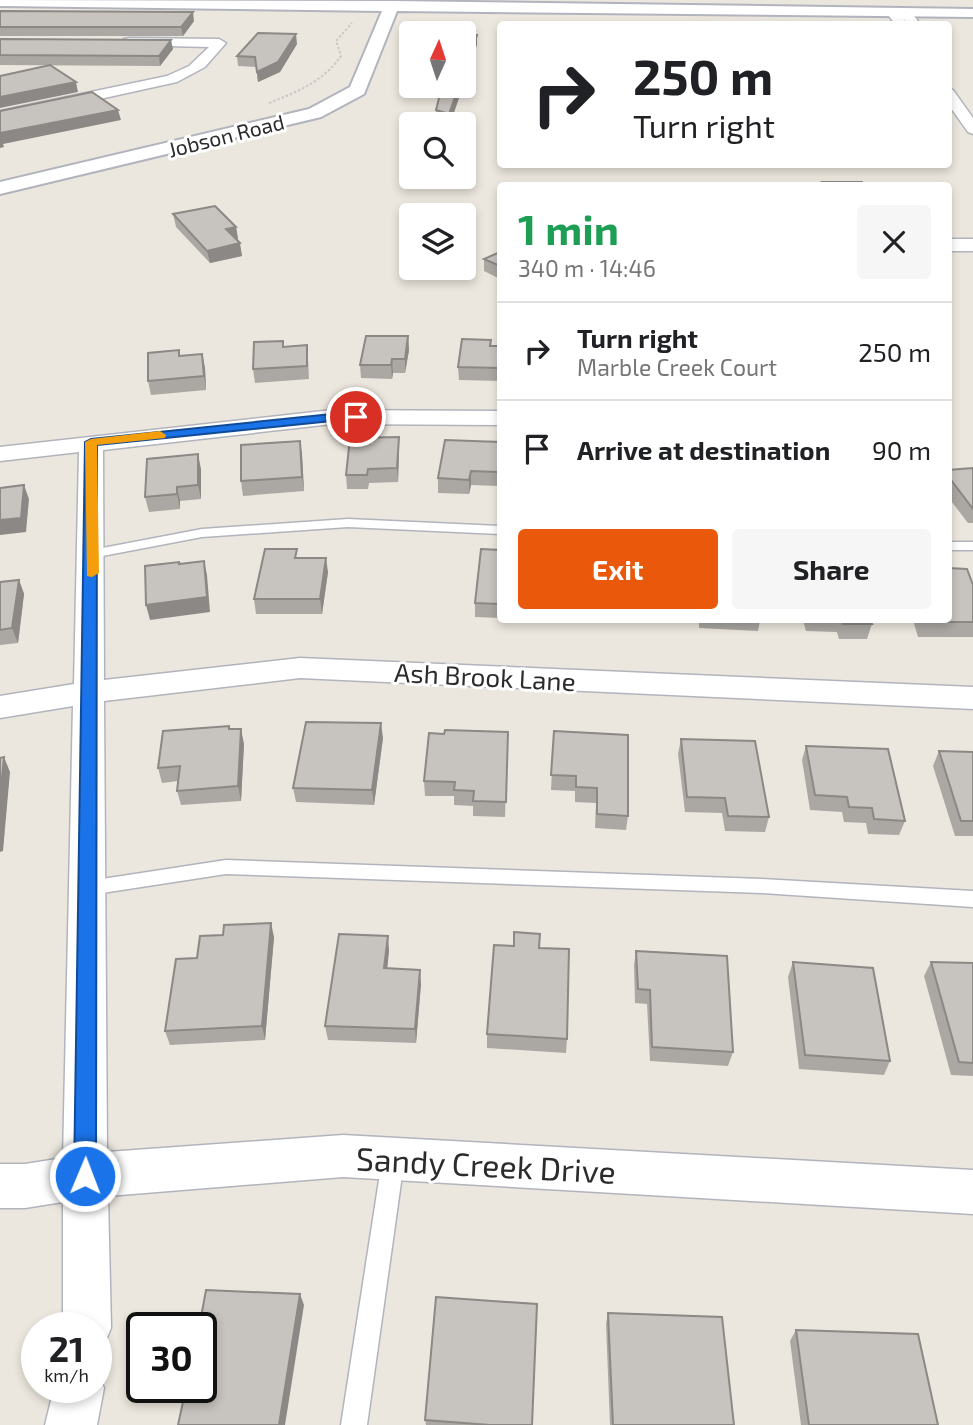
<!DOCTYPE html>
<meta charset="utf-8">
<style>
:root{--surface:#fff;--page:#f6f6f6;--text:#202124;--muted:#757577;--line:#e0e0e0;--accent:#ea580c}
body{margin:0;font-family:"Exo 2",sans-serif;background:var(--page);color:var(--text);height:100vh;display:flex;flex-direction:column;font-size:26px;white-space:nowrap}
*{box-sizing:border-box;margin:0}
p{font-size:23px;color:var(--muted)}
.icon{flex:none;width:38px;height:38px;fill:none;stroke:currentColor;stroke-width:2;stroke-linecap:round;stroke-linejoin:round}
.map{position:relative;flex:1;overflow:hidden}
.drawer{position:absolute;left:497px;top:182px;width:455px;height:441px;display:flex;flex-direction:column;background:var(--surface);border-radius:7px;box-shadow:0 4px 10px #0003}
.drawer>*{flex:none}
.top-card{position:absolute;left:497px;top:21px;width:455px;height:147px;border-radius:7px;box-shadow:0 4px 10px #0003;background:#fff;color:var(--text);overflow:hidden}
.needle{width:46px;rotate:3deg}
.controls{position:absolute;left:399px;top:21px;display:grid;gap:14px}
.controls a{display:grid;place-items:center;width:77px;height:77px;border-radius:7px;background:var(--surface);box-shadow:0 4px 10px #0003;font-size:35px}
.speed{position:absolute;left:21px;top:1312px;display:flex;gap:14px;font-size:35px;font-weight:700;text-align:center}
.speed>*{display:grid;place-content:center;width:91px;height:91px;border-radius:50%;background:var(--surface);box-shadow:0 4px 10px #0003;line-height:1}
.speed small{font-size:18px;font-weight:400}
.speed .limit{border:4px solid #111;border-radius:10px;background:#fff;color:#111}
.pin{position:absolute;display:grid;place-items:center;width:60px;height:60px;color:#fff;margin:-30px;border:4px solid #fff;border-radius:50%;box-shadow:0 2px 7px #0007}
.me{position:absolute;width:77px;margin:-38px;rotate:1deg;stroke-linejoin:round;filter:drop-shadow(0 0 5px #0008)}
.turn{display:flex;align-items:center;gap:24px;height:147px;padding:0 21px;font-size:32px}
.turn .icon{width:91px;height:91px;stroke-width:2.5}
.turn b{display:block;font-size:49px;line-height:60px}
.round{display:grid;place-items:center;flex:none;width:74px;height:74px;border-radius:7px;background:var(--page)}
.headline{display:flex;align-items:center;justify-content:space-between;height:119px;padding:0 21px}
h1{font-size:42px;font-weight:700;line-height:52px;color:#1e9e55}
.cta{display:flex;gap:14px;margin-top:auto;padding:14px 21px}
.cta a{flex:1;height:80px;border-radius:7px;background:var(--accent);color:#fff;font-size:28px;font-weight:700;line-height:80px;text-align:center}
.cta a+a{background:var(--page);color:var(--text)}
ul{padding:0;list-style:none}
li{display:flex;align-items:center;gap:21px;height:98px;padding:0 21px;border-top:2px solid var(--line)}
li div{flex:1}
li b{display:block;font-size:26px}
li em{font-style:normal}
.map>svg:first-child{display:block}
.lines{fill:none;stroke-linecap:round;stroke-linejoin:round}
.service-casing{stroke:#b2b4bd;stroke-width:3}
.minor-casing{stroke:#b2b4bd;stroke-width:3}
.tertiary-casing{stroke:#b2b4bd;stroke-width:4}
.path{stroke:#c8c8c8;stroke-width:2;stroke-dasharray:2.5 2;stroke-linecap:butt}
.service{fill:#fff;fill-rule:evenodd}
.minor{fill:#fff;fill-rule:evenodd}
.tertiary{fill:#fff;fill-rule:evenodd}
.wall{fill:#aba8a3}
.shaded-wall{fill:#8b8885}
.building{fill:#c7c3be;stroke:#8b8885;stroke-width:2}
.route{fill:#1a73e8;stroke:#114b97;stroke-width:2}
.slow{fill:#f59e0b}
.labels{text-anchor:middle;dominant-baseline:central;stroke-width:6;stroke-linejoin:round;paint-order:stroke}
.far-street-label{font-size:21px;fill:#2b2b2b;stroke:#fff}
.street-label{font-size:26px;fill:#2b2b2b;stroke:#fff}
.near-street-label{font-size:32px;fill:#2b2b2b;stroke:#fff}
</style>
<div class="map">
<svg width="973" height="1425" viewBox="0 0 973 1425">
<rect width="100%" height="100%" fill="#ece7de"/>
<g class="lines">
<g class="service-casing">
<g id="service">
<path d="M348 519 500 526V534L348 527 202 537 92 558 85 554 92 550 202 529Z"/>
<rect x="948" y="542" width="25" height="8"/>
<path d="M226 860 762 879 973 891V907L762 893 226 874 89 895 83 893 80 888 83 883 89 881Z"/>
<path d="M393 1150 401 1153 404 1161 367 1425H341L382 1161 385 1153Z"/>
</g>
</g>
<g class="minor-casing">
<g id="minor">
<path d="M898 8 912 13 920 24H908L903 18 907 24H895L889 16Z"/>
<path d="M129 38 219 39 226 43 205 67 177 82 0 121V111L167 76 189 66 209 47 124 45V39Z"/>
<path d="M948 89 953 90 973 118V134L968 132 948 104Z"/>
<rect x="948" y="239" width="25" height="12"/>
<path d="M332 410 500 411V425L332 424 103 450 104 680 300 658 973 687V709L300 678 104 701 107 1152 343 1135 973 1170V1214L343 1177 108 1196 111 1328 104 1345 96 1348V1328H63V1202L25 1208H0V1164H25L63 1158 73 706 0 718V696L74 684 79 452 0 461V447Z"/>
<path d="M96 1370 104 1388 97 1425H45L54 1388H96Z"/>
</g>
</g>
<g class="tertiary-casing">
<path id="tertiary" d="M0 0 392 1 973 9V17L397 11 364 94 321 117 0 194V182L309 109 350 87 382 11 0 6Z"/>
</g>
<path class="path" d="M269 103C297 92 324 81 341 56L336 41 352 23"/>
<use href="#service" class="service"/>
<use href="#minor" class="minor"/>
<use href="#tertiary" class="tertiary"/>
</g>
<g class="wall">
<path d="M0 11 194 21 183 36H0Z"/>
<path d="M0 39 173 49 160 66 0 65Z"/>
<path d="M297 44 280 72 258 82 256 67 238 66 237 56Z"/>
<path d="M442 86H463L450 124 436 121V110Z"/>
<path d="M173 214 236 227 238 239 237 240 242 256 210 263 176 227Z"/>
<path d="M500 252V279L484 271V259Z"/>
<path d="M408 336 409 350 405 373H393L392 379 361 378 360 365Z"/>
<path d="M284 346 308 358 309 379 255 383 253 369Z"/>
<path d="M491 346H500V381L459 380 458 367Z"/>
<path d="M179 350 180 356 202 354 205 368 206 390 151 395 148 381Z"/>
<path d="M300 441 302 455 304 491 243 496 241 481Z"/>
<path d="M500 442V464L498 486 471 485 469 494 438 493V478Z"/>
<path d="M399 451 398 482 369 483 368 489H347L346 475Z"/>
<path d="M973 468V523H968L948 497V470Z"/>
<path d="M201 469V499L180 501V509L149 512 145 497Z"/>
<path d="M500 550V618L475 617V603Z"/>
<path d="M298 558 328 572 322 614H256L254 599Z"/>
<path d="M19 580 24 594 18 643 0 645V582Z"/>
<path d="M973 585V637H918L913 620H948Z"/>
<path d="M585 620H654L653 623 585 622Z"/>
<path d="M699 620H760L758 631 699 628Z"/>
<path d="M803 620H870L872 624 867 639H839L837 632 806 631Z"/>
<path d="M230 729 244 744 241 801 181 805 177 791 178 781 162 783 158 768Z"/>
<path d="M554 731 628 816 626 830 595 828 596 803 575 802V791L551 790Z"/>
<path d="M508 732 505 817 473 816V806L454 805V796H425L424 781 444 734Z"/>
<path d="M383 738 374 805 296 802 293 788Z"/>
<path d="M681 739 769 817 765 832 725 831 722 813 685 812 678 754Z"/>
<path d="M806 746 905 821 899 835 868 834 866 823 844 822 842 812 810 810 802 760Z"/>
<path d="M939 751 973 752V836H955L933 766Z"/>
<path d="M274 937 265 1040 170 1045 165 1031 197 958Z"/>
<path d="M539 948 567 1039 566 1053 487 1048V1034Z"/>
<path d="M389 950 387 968 421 984 416 1043 328 1040 325 1026Z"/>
<path d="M636 951 733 1052 728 1066 650 1061 647 1004 635 1003 634 965Z"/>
<path d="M793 962 890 1061 884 1075 799 1069 788 977Z"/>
<path d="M931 962 973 963V1076L951 1075 924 976Z"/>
<path d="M608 1313 734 1425H610L606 1324Z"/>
<path d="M796 1330 938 1425H801L790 1341Z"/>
<path d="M425 1420 532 1425H426Z"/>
</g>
<g class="shaded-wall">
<path d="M193 12 194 21 183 36 181 27Z"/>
<path d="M296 34 297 44 280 72 258 82 257 72Z"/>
<path d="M477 35V45L464 84V74Z"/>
<path d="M171 40 173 49 160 66 159 56Z"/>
<path d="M76 82 78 92 0 108V97Z"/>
<path d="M459 86H463L450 124 449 114Z"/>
<path d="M118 110 121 120 3 144 4 147 0 148V133Z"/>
<path d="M236 227 238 239 228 242 226 229Z"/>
<path d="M240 243 242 256 210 263 207 251Z"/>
<path d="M408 336 409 350 405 373V359Z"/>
<path d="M202 354 205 368 206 390 204 376Z"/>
<path d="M392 359 393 373 392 379 391 365Z"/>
<path d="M399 437V451L398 482 397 468Z"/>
<path d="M300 441 302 455 304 491 302 477Z"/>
<path d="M500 451V464L498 486V472Z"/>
<path d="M198 454 201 469V499L198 485Z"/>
<path d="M471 471V485L469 494V480Z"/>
<path d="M24 485 29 499 26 532 0 535V520Z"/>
<path d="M177 487 180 501V509L177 494Z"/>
<path d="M326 558 328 572 322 614 320 599Z"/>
<path d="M204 561 207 575 210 612 150 620 146 605Z"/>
<path d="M19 580 24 594 18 643 12 628Z"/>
<path d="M381 723 383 738 374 805 372 790Z"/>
<path d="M241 729 244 744 241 801 238 786Z"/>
<path d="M4 757 10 772 3 851 0 852V798Z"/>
<path d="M271 923 274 937 265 1040 262 1026Z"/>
<path d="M388 936 389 950 386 982 384 968Z"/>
<path d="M420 970 421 984 416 1043 415 1029Z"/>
<path d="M300 1294 304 1305 285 1425H279Z"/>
</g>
<g class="building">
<path d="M0 11 193 12 181 27H0Z"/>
<path d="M258 33 296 34 278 62 257 72 255 57 237 56Z"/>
<path d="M464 35H477L464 74Z"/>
<path d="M0 39 171 40 159 56 0 55Z"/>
<path d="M50 65 76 82 0 97V76Z"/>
<path d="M442 86H459L449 114 436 110Z"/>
<path d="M92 92 118 110 0 133V111Z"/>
<path d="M822 182H862L864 186H824Z"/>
<path d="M215 206 236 227 226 229 240 243 207 251 173 214Z"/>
<path d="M500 252V266L484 259Z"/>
<path d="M366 336H408L405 359H392L391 365H360Z"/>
<path d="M462 339 491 340 490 346H500V368L458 367Z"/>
<path d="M283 341V347L307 345V366L253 369 254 342Z"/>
<path d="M179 350V356L202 354 204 376 148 381V353Z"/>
<path d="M399 437 397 468 368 469 367 475H346L350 438Z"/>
<path d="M445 440 500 442 498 472 471 471 469 480 438 478Z"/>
<path d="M300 441 302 477 241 481V445Z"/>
<path d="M198 454V485L177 487V494L145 497 147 459Z"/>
<path d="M973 468V509L948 476V470Z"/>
<path d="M24 485 21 518 0 520V488Z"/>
<path d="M265 549H297L295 558H326L320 599H254Z"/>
<path d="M481 549 500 550V604L475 603Z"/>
<path d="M204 561 207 597 146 605 145 566 179 562V564Z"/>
<path d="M948 568 967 569 973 585V622H924L923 620H948Z"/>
<path d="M19 580 12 628 0 630V582Z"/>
<path d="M842 620H870L872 624H843Z"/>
<path d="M306 722 381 723 372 790 293 788Z"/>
<path d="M229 726V729H241L238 786 177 791 180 766 158 768 163 731Z"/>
<path d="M445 730 508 732 506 802 473 801 474 791 454 790 455 782 424 781 429 733 444 734Z"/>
<path d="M554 731 628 735V816L597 814V788L576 787V776L551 775Z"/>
<path d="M681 739 755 741 769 817 728 816 725 798 687 797Z"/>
<path d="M806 746 888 749 905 821 874 819 872 808 849 807 847 797 815 795Z"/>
<path d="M939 751 973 752V821H961Z"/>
<path d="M4 757 0 798V758Z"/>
<path d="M271 923 262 1026 165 1031 176 959 197 958 200 936 223 935 224 925Z"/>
<path d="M514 932 540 934 539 948 569 949 567 1039 487 1034 494 945 514 946Z"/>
<path d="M339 934 388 936 384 968 420 970 415 1029 325 1026Z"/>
<path d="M636 951 727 956 733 1052 652 1047 650 990 638 989Z"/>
<path d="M793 962 873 968 890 1061 805 1055Z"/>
<path d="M931 962 973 963V1063L959 1062Z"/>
<path d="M206 1290 300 1294 279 1425H178L186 1388H201V1328H199Z"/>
<path d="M436 1297 537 1304 532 1425H490L425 1420Z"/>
<path d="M608 1313 722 1317 734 1425H613Z"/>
<path d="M796 1330 918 1334 938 1425H809Z"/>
</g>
<path class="route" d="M332 414H356L362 417 356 421H332L97 445 96 1176 93 1184 85 1187 77 1184 74 1176 85 442 91 439Z"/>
<path class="slow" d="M160 431 166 435 165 438 97 445 99 573 92 577 87 576 85 442 91 439Z"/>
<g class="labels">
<g class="far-street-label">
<text transform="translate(226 135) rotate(-14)">Jobson Road</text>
</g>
<g class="street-label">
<text transform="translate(485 676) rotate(3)">Ash Brook Lane</text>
</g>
<g class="near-street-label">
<text transform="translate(486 1164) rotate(3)">Sandy Creek Drive</text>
</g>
</g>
</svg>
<div class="controls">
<a><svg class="needle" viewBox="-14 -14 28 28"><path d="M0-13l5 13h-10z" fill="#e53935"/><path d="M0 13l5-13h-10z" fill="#757577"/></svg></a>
<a><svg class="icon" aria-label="search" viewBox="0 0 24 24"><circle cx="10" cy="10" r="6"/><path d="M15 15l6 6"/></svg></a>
<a><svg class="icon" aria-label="layers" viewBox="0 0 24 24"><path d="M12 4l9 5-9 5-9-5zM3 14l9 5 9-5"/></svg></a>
</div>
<div class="speed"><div>21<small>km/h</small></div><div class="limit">30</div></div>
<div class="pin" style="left:356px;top:417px;background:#d93025"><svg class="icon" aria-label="arrive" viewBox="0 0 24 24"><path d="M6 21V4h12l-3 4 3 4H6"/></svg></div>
<svg class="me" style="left:85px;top:1176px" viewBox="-20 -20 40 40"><circle r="17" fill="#1a73e8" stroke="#fff" stroke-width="3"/><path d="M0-11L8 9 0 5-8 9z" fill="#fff"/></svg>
<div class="top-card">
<div class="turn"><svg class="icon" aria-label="right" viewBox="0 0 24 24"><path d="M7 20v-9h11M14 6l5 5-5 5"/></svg><div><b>250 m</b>Turn right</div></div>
</div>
<section class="drawer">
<div class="headline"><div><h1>1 min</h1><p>340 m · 14:46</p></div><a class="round"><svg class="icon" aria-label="close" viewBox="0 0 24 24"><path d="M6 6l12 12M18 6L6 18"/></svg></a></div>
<ul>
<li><svg class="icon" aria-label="right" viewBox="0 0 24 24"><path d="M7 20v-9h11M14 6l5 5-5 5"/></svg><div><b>Turn right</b><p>Marble Creek Court</p></div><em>250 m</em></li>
<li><svg class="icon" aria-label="arrive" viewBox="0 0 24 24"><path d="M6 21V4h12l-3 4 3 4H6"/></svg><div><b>Arrive at destination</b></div><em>90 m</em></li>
</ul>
<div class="cta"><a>Exit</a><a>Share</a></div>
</section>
</div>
